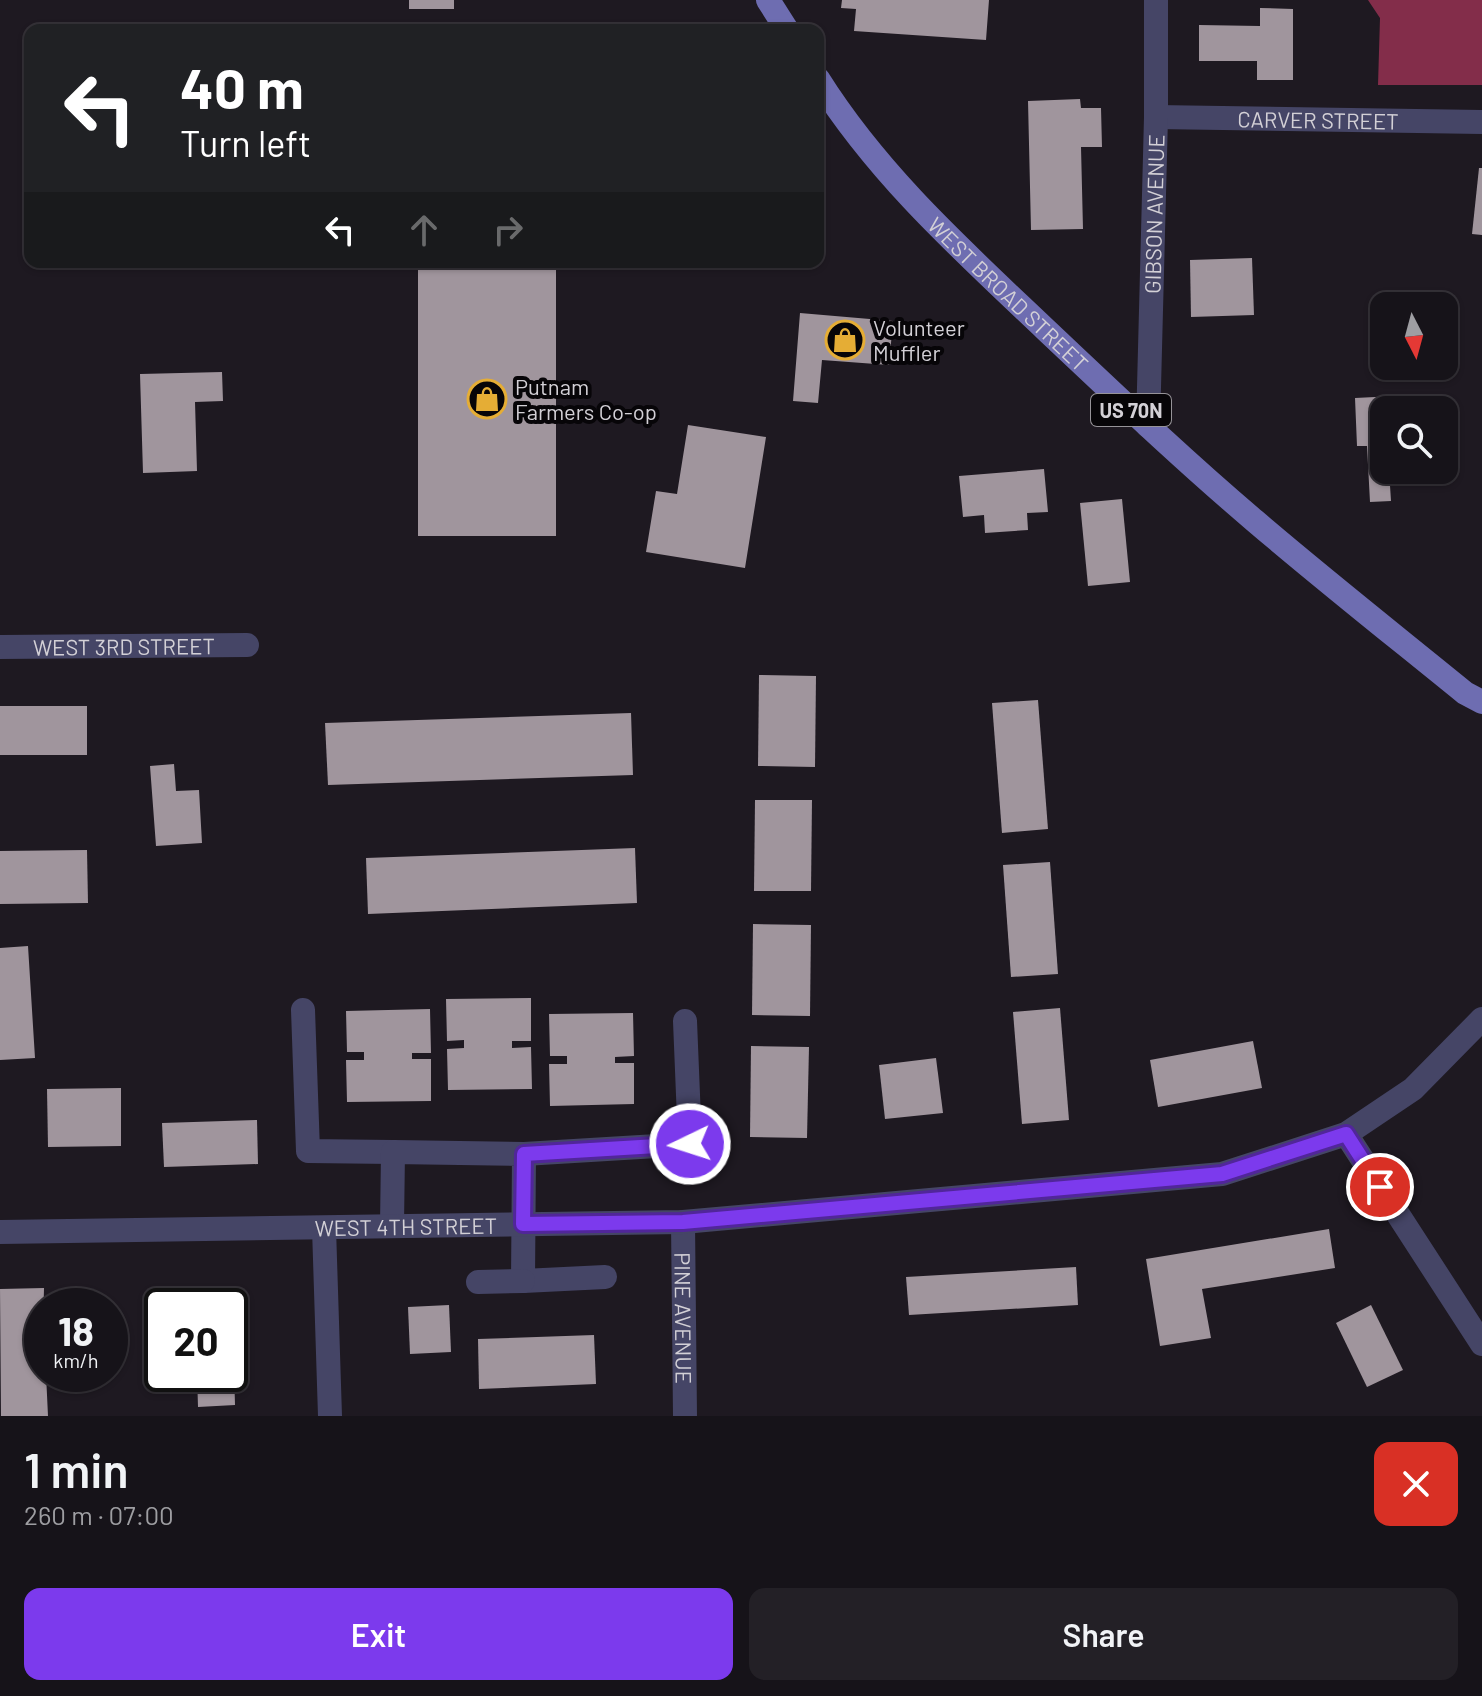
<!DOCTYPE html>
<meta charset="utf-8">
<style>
:root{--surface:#161319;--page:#232026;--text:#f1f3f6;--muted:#9e9ea2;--line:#353238;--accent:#7c3aed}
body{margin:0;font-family:Barlow,sans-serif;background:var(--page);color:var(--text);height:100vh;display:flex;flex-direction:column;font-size:30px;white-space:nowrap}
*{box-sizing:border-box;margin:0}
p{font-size:26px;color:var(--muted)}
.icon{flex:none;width:44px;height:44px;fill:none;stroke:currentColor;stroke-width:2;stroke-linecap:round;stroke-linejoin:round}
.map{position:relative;height:1416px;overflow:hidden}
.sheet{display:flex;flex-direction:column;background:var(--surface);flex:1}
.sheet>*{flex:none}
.banner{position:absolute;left:24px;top:24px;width:800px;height:244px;border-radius:16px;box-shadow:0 2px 6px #0004,0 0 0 2px var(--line);background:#202124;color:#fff;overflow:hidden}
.needle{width:52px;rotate:174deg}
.fabs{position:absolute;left:1370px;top:292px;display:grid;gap:16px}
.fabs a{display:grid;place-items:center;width:88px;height:88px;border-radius:16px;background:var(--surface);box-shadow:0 2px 6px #0004,0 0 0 2px var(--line);font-size:40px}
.speed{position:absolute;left:24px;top:1288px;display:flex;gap:16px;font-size:40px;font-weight:700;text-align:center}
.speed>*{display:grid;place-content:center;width:104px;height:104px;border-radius:50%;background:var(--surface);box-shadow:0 2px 6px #0004,0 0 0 2px var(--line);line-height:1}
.speed small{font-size:20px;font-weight:400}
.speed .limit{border:4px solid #111;border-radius:12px;background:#fff;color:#111}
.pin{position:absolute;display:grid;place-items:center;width:68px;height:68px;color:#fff;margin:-34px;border:4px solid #fff;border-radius:50%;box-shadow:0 2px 8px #0007}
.me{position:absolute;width:88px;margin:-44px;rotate:266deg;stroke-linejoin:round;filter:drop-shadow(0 0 6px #0008)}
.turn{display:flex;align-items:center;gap:28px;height:168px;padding:0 24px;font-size:36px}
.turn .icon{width:104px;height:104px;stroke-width:2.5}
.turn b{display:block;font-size:56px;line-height:68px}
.lanes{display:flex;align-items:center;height:76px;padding:0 24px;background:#0003;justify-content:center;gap:40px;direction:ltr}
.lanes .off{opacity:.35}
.round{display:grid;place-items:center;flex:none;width:84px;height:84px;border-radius:16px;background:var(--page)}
.headline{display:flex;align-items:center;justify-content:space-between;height:136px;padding:0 24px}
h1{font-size:48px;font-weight:600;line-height:60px}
.action{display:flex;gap:16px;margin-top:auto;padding:16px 24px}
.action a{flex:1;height:92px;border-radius:16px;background:var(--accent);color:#fff;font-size:32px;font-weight:600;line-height:92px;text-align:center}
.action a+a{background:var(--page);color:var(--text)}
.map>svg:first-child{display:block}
.forest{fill:#832d4a}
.building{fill:#a0959d}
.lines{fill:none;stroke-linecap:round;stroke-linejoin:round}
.minor{stroke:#454566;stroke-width:24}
.major{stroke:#6e6db1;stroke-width:24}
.route-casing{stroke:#51269a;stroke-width:20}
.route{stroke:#7c3aed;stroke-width:14}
.labels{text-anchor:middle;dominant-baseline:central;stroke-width:8;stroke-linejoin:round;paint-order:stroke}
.shield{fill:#070508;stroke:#969398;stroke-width:2}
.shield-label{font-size:20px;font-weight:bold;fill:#d3d0d6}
.street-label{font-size:22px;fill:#d3d0d6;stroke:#070508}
.poi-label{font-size:22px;fill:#d3d0d6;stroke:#070508;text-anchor:start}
</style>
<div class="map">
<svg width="1482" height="1416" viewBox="0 0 1482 1416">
<rect width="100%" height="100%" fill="#1e1921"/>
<path class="forest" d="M1368 0H1482V85H1378L1380 18Z"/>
<g class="building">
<rect x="409" y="0" width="45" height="9"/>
<path d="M842 0H989L986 40 854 31 856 9 841 8Z"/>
<path d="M1260 8 1293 9V80H1257V61H1199V25L1260 26Z"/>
<path d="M1080 99 1081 108H1101L1102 147H1081L1083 229 1031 230 1028 101Z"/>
<path d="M1479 168H1482V235L1472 234Z"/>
<path d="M1252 258 1254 315 1191 317 1190 260Z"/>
<rect x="418" y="262" width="138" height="274"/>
<path d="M800 313 893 321 889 365 822 360 818 403 793 401Z"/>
<path d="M222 372 223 401 195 402 197 471 143 473 140 374Z"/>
<path d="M1395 396 1396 410H1384V470H1389L1391 501 1370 502 1367 446H1357L1355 398Z"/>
<path d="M688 425 766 437 745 568 646 552 656 491 677 494Z"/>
<path d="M1044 469 1048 512 1027 513 1028 530 985 533 984 515 963 517 959 476Z"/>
<path d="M1122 499 1130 582 1088 586 1080 503Z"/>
<path d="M759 675 816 676 815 767 758 766Z"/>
<path d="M1038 700 1048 829 1002 833 992 703Z"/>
<rect x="0" y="706" width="87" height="49"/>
<path d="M631 713 633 775 328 785 325 723Z"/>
<path d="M174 764 176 791 199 790 202 843 156 846 150 766Z"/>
<path d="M755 800H812L811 891H754Z"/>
<path d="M635 848 637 903 368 914 366 858Z"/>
<path d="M87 850 88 903 0 904V851Z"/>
<path d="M1050 862 1058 974 1011 977 1003 865Z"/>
<path d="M753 924 811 925 810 1016 752 1015Z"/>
<path d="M28 946 35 1058 0 1060V948Z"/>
<path d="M531 998V1041H512V1048L531 1047 532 1089 448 1090 447 1049 464 1048V1040L447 1041 446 999Z"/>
<path d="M1060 1008 1069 1120 1022 1124 1013 1012Z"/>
<path d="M430 1009 431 1053H412V1059H431V1101L347 1102 346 1060H364V1052H347L346 1011Z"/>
<path d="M633 1013 634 1056 615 1057V1063H634V1104L550 1106 549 1064H567V1056H550L549 1014Z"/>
<path d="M1253 1041 1262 1088 1158 1107 1150 1060Z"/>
<path d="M751 1046 809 1047 807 1138 750 1137Z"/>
<path d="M936 1058 943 1113 885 1119 879 1065Z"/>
<path d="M121 1088V1146L48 1147 47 1089Z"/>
<path d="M257 1120 258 1164 164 1167 162 1123Z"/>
<path d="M1329 1229 1335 1268 1202 1289 1211 1338 1160 1346 1146 1259Z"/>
<path d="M1076 1267 1078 1305 909 1315 906 1277Z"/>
<path d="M44 1288 42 1374H46L48 1416H1L0 1289Z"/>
<path d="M227 1290 228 1306H193L192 1292Z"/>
<path d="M449 1305 451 1352 410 1354 408 1307Z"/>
<path d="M1371 1305 1403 1370 1367 1387 1336 1323Z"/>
<path d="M238 1326 240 1368H234L235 1405 198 1407 197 1374H230V1327Z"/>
<path d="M594 1335 596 1384 479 1389 478 1339Z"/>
</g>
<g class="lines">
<g class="minor">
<path id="s1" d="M1156 117 1482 122"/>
<path id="s2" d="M1148 426 1156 117V0"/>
<path id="s3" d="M0 647 247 645"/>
<path d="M303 1010 308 1151 393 1152"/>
<path d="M1346 1134 1482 1344"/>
<path d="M524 1154 690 1144 685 1021"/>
<path id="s4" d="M683 1222 685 1416"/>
<path d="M392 1225 393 1152 524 1154 523 1281 605 1277"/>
<path d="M324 1228 330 1416"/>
<path id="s5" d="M0 1232 683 1222 1222 1174 1346 1134 1413 1089 1482 1019"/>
<path d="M478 1282 523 1281"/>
</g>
<g class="major">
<path d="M768 0 787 30"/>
<path id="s6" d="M818 79C879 176 963 251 1045 329 1114 394 1182 459 1255 521 1324 580 1395 636 1465 693L1482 702"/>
</g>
</g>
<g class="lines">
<g class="route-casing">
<path id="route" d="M690 1144 524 1154 523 1224 683 1222 1222 1174 1346 1134 1380 1187"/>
</g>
<use href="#route" class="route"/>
</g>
<defs>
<g id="shop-ring" transform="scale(2)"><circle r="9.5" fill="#070508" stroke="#e5ad35" stroke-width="1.5"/><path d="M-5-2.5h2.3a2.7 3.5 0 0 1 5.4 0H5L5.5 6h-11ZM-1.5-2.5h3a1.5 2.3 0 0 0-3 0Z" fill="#e5ad35"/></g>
</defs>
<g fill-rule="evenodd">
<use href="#shop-ring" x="845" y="340"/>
<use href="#shop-ring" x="487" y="399"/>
</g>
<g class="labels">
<rect class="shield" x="1091" y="394" width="80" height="32" rx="6"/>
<g class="shield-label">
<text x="1131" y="410">US 70N</text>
</g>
<g class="street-label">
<text stroke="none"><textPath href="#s1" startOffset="162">CARVER STREET</textPath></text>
<text stroke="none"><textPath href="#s2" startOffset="212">GIBSON AVENUE</textPath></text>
<text stroke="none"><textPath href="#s6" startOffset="288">WEST BROAD STREET</textPath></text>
<text stroke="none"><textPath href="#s3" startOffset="124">WEST 3RD STREET</textPath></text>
<text stroke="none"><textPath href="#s5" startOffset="406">WEST 4TH STREET</textPath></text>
<text stroke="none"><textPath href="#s4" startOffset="96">PINE AVENUE</textPath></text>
</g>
<g class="poi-label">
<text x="873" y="327">Volunteer<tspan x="873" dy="25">Muffler</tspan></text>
<text x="515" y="386">Putnam<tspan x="515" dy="25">Farmers Co-op</tspan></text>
</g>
</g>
</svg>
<div class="fabs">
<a><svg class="needle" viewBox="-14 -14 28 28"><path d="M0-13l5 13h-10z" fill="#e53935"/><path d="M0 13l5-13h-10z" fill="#9e9ea2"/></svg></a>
<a><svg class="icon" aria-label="search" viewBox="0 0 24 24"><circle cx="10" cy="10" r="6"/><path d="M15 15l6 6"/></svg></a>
</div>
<div class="speed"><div>18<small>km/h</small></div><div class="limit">20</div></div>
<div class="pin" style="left:1380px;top:1187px;background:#d93025"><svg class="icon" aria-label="arrive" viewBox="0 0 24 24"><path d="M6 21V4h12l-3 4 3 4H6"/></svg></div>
<svg class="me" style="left:690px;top:1144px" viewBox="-20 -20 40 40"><circle r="17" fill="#7c3aed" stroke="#fff" stroke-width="3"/><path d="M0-11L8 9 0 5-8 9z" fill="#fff"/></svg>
<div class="banner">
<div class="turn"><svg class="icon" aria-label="left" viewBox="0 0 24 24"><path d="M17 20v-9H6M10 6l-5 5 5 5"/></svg><div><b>40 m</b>Turn left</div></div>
<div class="lanes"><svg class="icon" aria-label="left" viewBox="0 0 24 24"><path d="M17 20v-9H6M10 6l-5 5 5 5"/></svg><svg class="icon off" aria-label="ahead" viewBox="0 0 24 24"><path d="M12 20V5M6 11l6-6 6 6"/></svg><svg class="icon off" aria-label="right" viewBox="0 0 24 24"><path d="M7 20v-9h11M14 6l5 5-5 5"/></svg></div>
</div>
</div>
<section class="sheet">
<div class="headline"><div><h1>1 min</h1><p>260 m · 07:00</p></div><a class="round" style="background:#d93025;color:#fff"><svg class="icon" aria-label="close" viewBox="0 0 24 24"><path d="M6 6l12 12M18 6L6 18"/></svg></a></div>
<div class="action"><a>Exit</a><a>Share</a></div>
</section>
